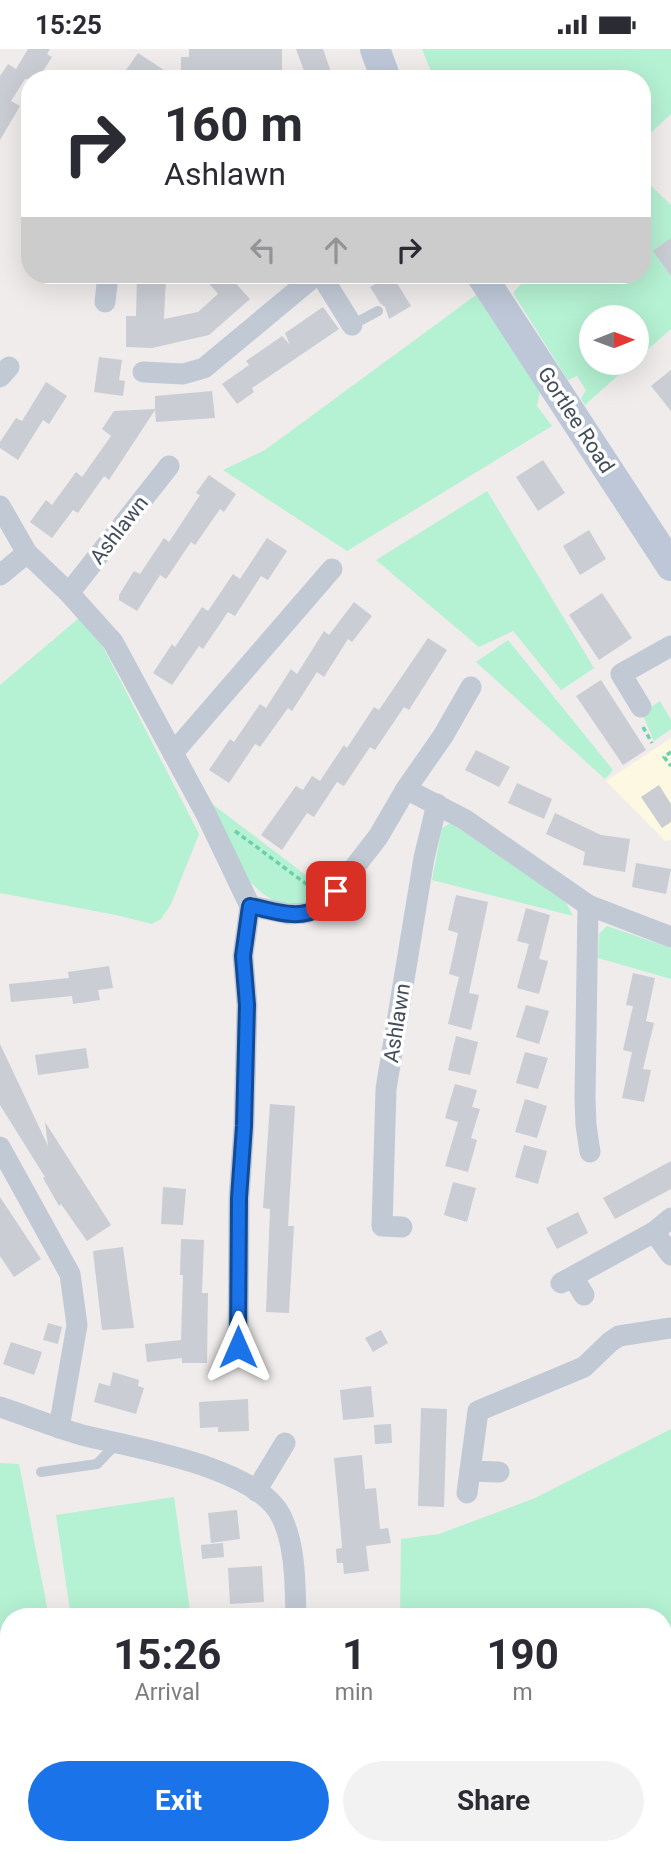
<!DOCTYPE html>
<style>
:root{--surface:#fff;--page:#f2f2f3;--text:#2b2b33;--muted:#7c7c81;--accent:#1a73e8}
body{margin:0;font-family:Roboto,sans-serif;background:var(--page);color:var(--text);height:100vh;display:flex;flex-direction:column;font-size:26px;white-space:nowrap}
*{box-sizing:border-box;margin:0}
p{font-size:23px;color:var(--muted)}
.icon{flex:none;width:38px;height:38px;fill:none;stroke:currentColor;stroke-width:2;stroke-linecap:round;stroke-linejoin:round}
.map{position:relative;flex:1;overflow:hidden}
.panel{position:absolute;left:0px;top:1559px;width:672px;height:247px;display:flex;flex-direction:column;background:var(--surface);border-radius:28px 28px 0 0;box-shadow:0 7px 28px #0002}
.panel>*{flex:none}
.banner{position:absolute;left:21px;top:21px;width:630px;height:214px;border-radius:28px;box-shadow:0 7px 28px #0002;background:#fff;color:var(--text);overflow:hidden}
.needle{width:46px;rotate:89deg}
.controls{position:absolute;left:579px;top:256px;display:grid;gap:14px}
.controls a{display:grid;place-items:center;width:70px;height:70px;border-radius:50%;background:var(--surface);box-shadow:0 7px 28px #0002;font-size:35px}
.pin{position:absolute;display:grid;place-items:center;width:60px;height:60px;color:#fff;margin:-30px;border-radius:14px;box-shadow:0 4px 10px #0006}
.me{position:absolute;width:77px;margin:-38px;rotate:0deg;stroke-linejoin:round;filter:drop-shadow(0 0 5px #0008)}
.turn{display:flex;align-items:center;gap:24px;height:147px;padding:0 28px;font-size:32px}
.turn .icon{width:91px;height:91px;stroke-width:2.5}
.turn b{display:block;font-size:49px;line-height:60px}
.lanes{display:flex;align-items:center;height:66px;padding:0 28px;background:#0003;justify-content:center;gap:35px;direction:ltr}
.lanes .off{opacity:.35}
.eta{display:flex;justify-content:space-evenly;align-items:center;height:119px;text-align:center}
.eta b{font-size:42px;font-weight:700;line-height:49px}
.cta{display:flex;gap:14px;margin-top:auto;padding:14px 28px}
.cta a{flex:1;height:80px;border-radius:42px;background:var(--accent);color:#fff;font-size:28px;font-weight:700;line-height:80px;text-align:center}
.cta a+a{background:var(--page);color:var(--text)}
.status{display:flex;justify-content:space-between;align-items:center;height:49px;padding:0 35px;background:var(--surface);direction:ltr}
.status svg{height:19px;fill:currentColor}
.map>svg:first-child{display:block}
.commercial{fill:#fdf8e2}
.green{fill:#b5f1d3}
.building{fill:#cacdd4}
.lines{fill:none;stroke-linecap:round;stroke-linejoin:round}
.path{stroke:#6bd1a9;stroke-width:3.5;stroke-dasharray:5 3.5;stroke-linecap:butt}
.lane{stroke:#c1c9d5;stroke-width:10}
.street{stroke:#c1c9d5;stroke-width:21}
.secondary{stroke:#bdc7d7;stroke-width:30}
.route-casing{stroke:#114b97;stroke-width:18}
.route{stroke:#1a73e8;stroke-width:12}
.labels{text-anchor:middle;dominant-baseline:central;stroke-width:7;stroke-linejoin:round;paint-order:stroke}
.street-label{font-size:21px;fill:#434d5a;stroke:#fff}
</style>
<div class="status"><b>15:25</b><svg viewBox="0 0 49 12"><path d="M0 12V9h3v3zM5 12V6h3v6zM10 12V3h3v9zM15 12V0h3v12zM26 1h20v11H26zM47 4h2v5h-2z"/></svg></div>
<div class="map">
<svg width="671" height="1805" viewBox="0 0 671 1805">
<rect width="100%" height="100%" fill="#efeceb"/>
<path class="commercial" d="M671 689V791L665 792 606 732Z"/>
<g class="green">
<path d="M422 0H671V65L642 92V30H434Z"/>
<path d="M642 128 671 156V280L637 310V268H592V313H633L585 356 581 350 586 341 577 327 568 331 513 244 529 226H642Z"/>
<path d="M476 246 540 342 537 357 552 377 347 502 223 421 265 401Z"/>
<path d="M487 442 594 619 561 641 513 582 479 598 376 511Z"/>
<path d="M79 569 101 594 199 785 171 855 161 870 152 875 116 866 0 844V636Z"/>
<path d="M508 591 613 721 605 730 476 613Z"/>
<path d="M660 652 671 671V680L654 692 642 664Z"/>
<path d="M203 748 323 839 303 856H281L263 845 246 829Z"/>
<path d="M451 774 566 853 573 867 432 831 442 779Z"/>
<path d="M607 877 671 899V930L598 909 599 885Z"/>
<path d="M671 1380V1618H663V1568H400L401 1490 439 1485 535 1449Z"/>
<path d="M0 1414 19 1415 49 1568H9V1737L0 1738Z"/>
<path d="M174 1448 191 1568H71L56 1466Z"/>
</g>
<g class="building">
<path d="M28 0H50L47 5 52 8 38 30H25L11 52 20 57 0 91V27L8 15 16 20Z"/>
<path d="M189 0H282V25L181 23V8H189Z"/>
<path d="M296 0H323L331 23 307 30Z"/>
<path d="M138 4 167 23 124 24Z"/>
<path d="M671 189V227L653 202Z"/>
<path d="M137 226H166L164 270 198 263 218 245 202 226H228L250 250 209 286 152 299 126 298V267H136Z"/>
<path d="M392 226 411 257 389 270 385 258 380 254 370 238Z"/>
<path d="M323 258 339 280 252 339 254 343 237 355 222 335 249 316 246 312 282 287 290 296 285 284Z"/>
<path d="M99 308 122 311 119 331 125 332 123 347 94 343Z"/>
<path d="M671 321V362L651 337Z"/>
<path d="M46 333 67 347 49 375 43 371 18 411 0 399V393L16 369 22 372Z"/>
<path d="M212 342 215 369 156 373 155 361 109 431 104 427 78 464 73 461 52 489 30 473 46 451 52 456 76 423 82 428 111 387 102 380 114 362 155 360V347Z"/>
<path d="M543 411 565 444 538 462 516 428Z"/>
<path d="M209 426 236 445 224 463 220 460 195 496 191 493 166 530 160 526 137 562 119 551V546L134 522 140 525 164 489 169 493 200 446 196 444Z"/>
<path d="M589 481 606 510 580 526 563 497Z"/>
<path d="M267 489 287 502 268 531 261 527 235 567 228 563 203 600 199 597 172 636 153 624 172 595 175 598 202 558 208 562 233 525 240 530Z"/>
<path d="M602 544 632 589 599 611 569 566Z"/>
<path d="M354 553 372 567 352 593 348 590 324 628 317 623 292 662 288 659 260 698 255 695 229 734 209 721 230 690 234 693 260 655 266 659 291 620 297 625 324 582 329 586Z"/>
<path d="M428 589 447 601 409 661 404 658 375 701 370 698 344 737 337 733 314 768 307 764 282 801 261 786 296 737 303 741 312 727 320 732 344 696 347 699 374 658 379 661Z"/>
<path d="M601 631 646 701 623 716 576 647Z"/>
<path d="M476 701 510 718 499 738 465 721Z"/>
<path d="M517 734 552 750 544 770 508 754Z"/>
<path d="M659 736 671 755V773L662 779 641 748Z"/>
<path d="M555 764 601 786 630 790 625 823 583 816 585 803 546 785Z"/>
<path d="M636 814 671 820 666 845 632 838Z"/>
<path d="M456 846 488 853 469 944 479 946 471 981 448 975 459 928 449 925 458 884 448 881Z"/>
<path d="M526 859 550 866 539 910 548 912 539 945 517 939 529 895 517 892Z"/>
<path d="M109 917 113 939 98 941 100 951 73 955 72 947 11 953 9 935 69 929 68 923Z"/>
<path d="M633 924 655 929 646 972 654 974 643 1020 651 1021 644 1053 622 1049 632 1003 623 1001 633 957 626 956Z"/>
<path d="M526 956 549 962 539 995 516 988Z"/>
<path d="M456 987 478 993 470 1026 448 1021Z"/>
<path d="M0 995 48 1097 45 1073 111 1176 87 1192 61 1155 59 1157 43 1129 45 1128 0 1056Z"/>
<path d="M86 999 89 1019 38 1026 35 1006Z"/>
<path d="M525 1003 548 1009 538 1040 516 1034Z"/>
<path d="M455 1035 477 1041 472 1058 480 1060 471 1089 477 1091 468 1123 445 1117 458 1073 445 1069Z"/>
<path d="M525 1050 547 1057 537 1089 515 1083Z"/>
<path d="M270 1055 295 1057 288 1177H294L289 1264 266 1263 270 1160 263 1159Z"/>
<path d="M524 1096 547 1102 538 1135 515 1128Z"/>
<path d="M671 1112V1140L615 1170 603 1149Z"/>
<path d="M453 1133 476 1139 467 1173 444 1166Z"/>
<path d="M163 1138 186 1140 183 1176 161 1175Z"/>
<path d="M0 1148 41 1210 14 1228 0 1207Z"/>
<path d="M578 1163 588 1184 557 1200 546 1179Z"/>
<path d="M181 1190 204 1191 202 1244H208L207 1314H182V1309L147 1313 145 1295 181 1291 183 1226H180Z"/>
<path d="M123 1198 134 1279 102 1281 93 1202Z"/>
<path d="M48 1274 62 1278 58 1295 43 1291Z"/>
<path d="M381 1281 388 1294 373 1303 365 1289Z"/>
<path d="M11 1293 42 1303 34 1326 3 1315Z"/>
<path d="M113 1323 139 1331 138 1337 144 1339 136 1365 94 1353 99 1334 110 1337Z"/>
<path d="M371 1337 374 1368 343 1371 340 1341Z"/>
<path d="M248 1350 249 1382 218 1383V1378L200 1379 199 1353Z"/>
<path d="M421 1359 447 1360 444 1458 418 1457Z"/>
<path d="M391 1375 392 1394 375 1395 374 1376Z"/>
<path d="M362 1406 365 1440 376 1439 380 1480 388 1479 391 1494 366 1497 369 1522 344 1525 343 1514H337L336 1500 342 1499 341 1484 334 1409Z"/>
<path d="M237 1461 240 1490 211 1494 208 1464Z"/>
<path d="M223 1494 224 1508 202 1510 201 1496Z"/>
<path d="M262 1517 264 1553 230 1555 228 1519Z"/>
</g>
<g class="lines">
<g class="path">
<path d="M643 678 652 694"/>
<path d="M671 703 664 708 671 717"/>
<path d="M235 782 313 840"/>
</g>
<g class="lane">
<path d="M352 276 378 262"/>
<path d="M41 1423 97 1415 117 1394"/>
<path d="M663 1683 667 1685 665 1776 663 1777"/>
<path d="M625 1805 626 1797"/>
</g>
<g class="street">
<path d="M321 226 352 276"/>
<path d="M105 253 108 226"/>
<path d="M143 323 183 325 204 319 316 226"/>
<path d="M0 328 9 318"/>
<path d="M0 457 27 504 69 544 113 593 206 765 250 857"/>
<path d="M0 526 27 504"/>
<path d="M69 544 169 417"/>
<path d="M641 658 621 625 671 597"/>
<path d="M173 704 332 520"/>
<path d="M406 740 464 770 588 856 671 888"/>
<path d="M588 856 585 1050 586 1076 590 1103"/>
<path d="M250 857 289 865 305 864 320 859 336 842 378 788 406 740 443 687 471 638"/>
<path d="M0 1098 70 1225 77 1276 59 1379"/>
<path d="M402 1178 382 1177 386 1040 424 809 437 755"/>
<path d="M654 1183 671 1206"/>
<path d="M573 1228 584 1246"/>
<path d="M561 1234 654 1183 671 1169"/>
<path d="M238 1298 239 1149 244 1077 247 956 243 907 250 857"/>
<path d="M0 1358C27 1367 54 1378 82 1386 133 1399 256 1417 281 1467 296 1497 295 1536 296 1568"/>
<path d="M470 1422 499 1423"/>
<path d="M256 1442 285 1394"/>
<path d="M467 1444 478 1362 584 1318 610 1293 619 1287 671 1279"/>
<path d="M155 1797 156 1805"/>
<path d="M336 1797 337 1805"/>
</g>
<g class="secondary">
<path d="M375 0 386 30"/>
<path d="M481 226 671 517"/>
</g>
</g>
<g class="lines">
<g class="route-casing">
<path id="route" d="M238 1298 239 1149 244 1077 247 956 243 907 250 857C272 861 298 872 319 859 325 855 331 847 336 842"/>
</g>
<use href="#route" class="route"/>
</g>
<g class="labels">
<g class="street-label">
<text transform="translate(576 371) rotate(57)">Gortlee Road</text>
<text transform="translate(119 481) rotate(-52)">Ashlawn</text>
<text transform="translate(397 974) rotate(-81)">Ashlawn</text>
</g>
</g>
</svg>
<div class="controls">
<a><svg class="needle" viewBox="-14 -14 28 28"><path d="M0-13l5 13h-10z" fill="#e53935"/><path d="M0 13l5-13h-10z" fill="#7c7c81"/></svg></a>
</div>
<div class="pin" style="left:336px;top:842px;background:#d93025"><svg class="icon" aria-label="arrive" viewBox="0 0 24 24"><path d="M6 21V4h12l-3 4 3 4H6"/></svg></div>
<svg class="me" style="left:238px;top:1298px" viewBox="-20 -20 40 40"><path d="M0-17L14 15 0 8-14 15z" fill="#1a73e8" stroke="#fff" stroke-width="4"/></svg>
<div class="banner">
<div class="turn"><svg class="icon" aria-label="right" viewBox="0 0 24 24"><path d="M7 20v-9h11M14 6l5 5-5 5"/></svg><div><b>160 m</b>Ashlawn</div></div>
<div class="lanes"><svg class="icon off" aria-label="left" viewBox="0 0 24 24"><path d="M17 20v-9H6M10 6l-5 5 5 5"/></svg><svg class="icon off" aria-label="ahead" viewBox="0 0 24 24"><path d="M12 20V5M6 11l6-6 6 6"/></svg><svg class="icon" aria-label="right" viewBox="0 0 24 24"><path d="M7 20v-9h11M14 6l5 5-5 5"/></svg></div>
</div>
<section class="panel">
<div class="eta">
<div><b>15:26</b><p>Arrival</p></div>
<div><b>1</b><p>min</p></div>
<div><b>190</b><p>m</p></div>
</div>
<div class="cta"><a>Exit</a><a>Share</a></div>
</section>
</div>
